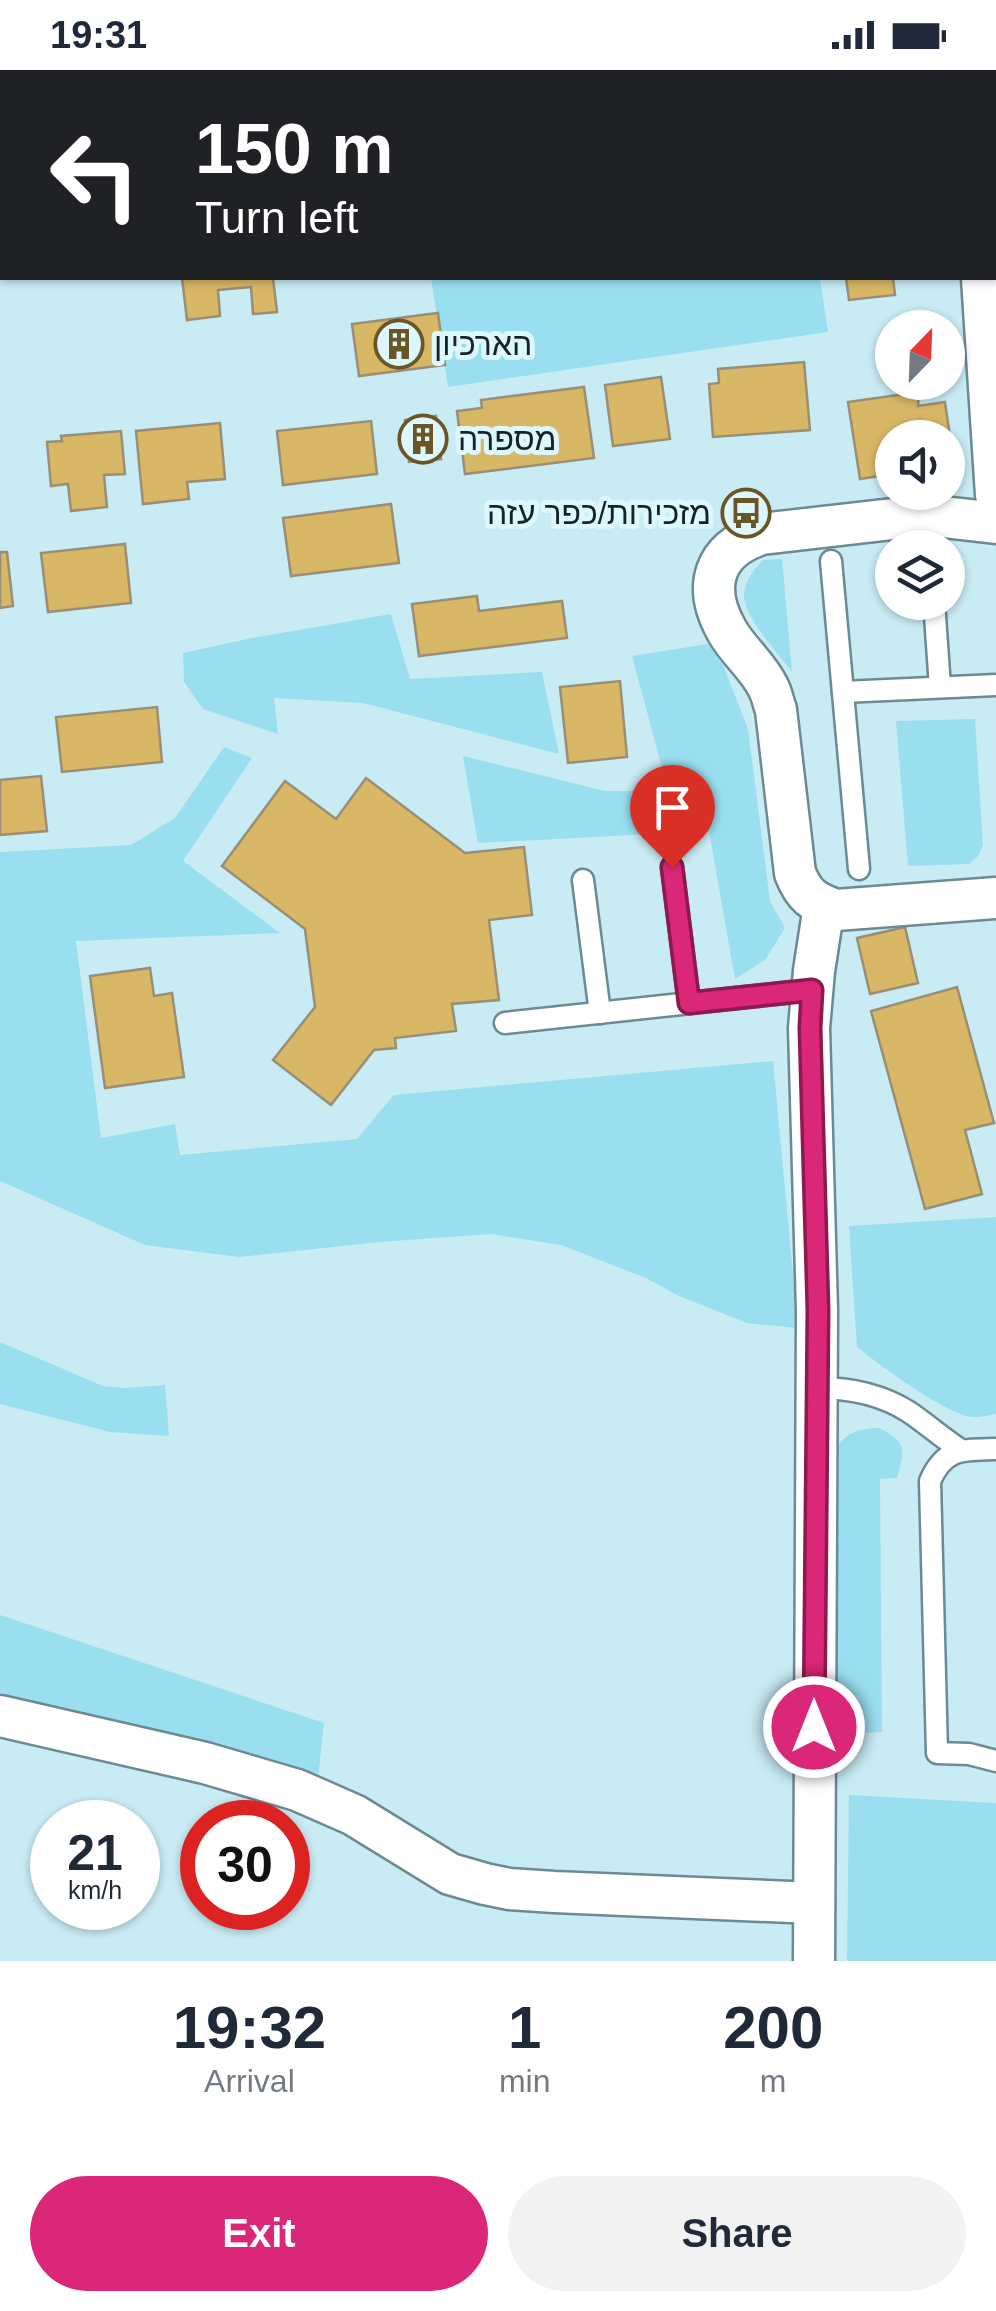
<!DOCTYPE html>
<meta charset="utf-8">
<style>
:root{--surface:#fff;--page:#f2f2f3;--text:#1f2937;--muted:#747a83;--accent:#db2777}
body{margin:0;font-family:Arial,Heebo,sans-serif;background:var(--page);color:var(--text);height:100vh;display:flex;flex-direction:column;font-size:38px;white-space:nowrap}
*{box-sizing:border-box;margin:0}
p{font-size:32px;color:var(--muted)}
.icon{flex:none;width:55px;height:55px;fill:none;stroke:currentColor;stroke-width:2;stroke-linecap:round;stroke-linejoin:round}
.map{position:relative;height:1891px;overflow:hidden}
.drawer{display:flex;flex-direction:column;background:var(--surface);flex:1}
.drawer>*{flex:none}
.banner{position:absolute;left:0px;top:0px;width:998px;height:210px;box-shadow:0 2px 8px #0004;background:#202124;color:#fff;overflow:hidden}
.needle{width:65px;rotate:23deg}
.buttons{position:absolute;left:875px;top:240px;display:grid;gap:20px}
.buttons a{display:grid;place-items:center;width:90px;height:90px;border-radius:50%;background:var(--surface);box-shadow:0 2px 8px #0004;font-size:50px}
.speed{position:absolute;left:30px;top:1730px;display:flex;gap:20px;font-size:50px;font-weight:700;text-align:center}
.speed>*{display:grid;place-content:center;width:130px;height:130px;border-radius:50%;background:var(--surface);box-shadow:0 2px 8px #0004;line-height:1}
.speed small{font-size:25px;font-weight:400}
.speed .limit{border:15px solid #d22;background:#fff;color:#111}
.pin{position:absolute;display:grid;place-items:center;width:85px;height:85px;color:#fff;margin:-102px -42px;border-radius:50% 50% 50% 0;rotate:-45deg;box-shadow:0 0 10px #0007}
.pin .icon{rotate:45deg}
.me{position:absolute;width:110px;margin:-55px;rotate:0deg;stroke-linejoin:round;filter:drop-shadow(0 0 8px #0008)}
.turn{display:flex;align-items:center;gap:35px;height:210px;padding:0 30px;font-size:45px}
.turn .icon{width:130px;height:130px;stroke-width:2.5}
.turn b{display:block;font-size:70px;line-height:85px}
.eta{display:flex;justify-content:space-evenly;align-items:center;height:170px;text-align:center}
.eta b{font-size:60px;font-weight:700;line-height:70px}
.primary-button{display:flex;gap:20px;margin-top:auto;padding:20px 30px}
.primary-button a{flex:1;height:115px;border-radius:60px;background:var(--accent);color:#fff;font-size:40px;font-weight:700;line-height:115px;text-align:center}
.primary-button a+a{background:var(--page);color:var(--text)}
.status{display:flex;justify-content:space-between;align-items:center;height:70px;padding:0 50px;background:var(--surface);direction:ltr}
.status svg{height:28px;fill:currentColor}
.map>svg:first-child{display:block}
.green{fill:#9adff0}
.building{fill:#d8b766;stroke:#998f77;stroke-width:2.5}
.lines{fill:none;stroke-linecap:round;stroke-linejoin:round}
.service-casing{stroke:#6b8a92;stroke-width:25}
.minor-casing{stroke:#6b8a92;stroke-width:45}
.service{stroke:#fff;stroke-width:20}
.minor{stroke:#fff;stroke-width:40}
.route-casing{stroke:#8e194d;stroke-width:25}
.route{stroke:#db2777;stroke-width:18}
.labels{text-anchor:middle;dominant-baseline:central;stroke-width:10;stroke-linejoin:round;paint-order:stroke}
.poi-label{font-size:32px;fill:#162225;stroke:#dcf7fd;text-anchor:start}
</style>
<div class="status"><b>19:31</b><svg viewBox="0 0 49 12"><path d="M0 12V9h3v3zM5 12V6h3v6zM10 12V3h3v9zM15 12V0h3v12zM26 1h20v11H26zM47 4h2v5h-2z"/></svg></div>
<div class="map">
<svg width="996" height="1891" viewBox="0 0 996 1891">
<rect width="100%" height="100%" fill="#c9ebf3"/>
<g class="green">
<path d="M431 208H820L828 262 448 317Z"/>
<path d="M782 489 792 602C779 584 744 547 744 526 744 511 754 500 763 490Z"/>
<path d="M391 544 410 609 542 602 559 684 363 633 274 628 278 664 203 639 184 612 183 583 252 568Z"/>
<path d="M708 574 723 595 748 659 770 831 785 858 765 890 735 909 709 761 478 773 463 686 605 721H640L664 705 632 586Z"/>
<path d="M975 649 983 775 978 786 969 794 908 796 896 651Z"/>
<path d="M224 677 252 688 183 791 280 863 76 871 101 1068 175 1054 180 1085 357 1069 394 1025 773 991 798 1258 747 1253 679 1226 646 1208 561 1175 491 1164 379 1172 239 1187 145 1175 0 1111V782L131 775 175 748Z"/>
<path d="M996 1147V1344C989 1345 979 1348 972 1347 947 1345 878 1294 857 1277L849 1156Z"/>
<path d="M0 1272 103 1316 124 1318 165 1315 169 1366 110 1362 0 1334Z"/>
<path d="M879 1358C907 1372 905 1379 897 1408L880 1409 882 1662 833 1665 830 1388C844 1365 851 1359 879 1358Z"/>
<path d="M0 1545 324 1653 318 1708 300 1700 0 1630Z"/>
<path d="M849 1725 996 1733V1891H847Z"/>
</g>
<g class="building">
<path d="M182 208H273L277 242 253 244 251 217 218 220 220 246 187 250Z"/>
<path d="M846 208H893L895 225 849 230Z"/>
<path d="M438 243 445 295 359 306 352 254Z"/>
<path d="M892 264V312H899L888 314 881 266Z"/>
<path d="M804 292 810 360 713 367 709 314 719 313 718 299Z"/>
<path d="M661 307 670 369 613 376 605 315Z"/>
<path d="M584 317 594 388 465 404 457 341 482 338 481 330Z"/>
<path d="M919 322 918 336 945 332 954 395 948 396V368H892V404L860 409 848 332Z"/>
<path d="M436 346 441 389 409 392 405 350Z"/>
<path d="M371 351 377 404 283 415 277 361Z"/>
<path d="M220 353 225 409 187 412 189 429 143 434 136 361Z"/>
<path d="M121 361 125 404 104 405 107 437 71 441 68 414 51 416 47 372 62 371 61 366Z"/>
<path d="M391 434 399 493 291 506 283 448Z"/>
<path d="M125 474 131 533 48 542 41 483Z"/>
<path d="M0 482H7L13 536 0 538Z"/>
<path d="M477 526 479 541 562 531 567 568 419 586 412 534Z"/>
<path d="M620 611 627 687 568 693 560 617Z"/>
<path d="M157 637 162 692 62 702 56 647Z"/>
<path d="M41 706 47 761 0 765V710Z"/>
<path d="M366 708 465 783 524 777 532 845 489 850 499 930 452 934 456 961 395 968 396 978 374 980 331 1035 273 990 315 937 305 859 222 796 285 711 336 749Z"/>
<path d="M905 857 918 913 870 924 857 868Z"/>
<path d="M150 898 154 926 172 923 184 1007 105 1018 90 906Z"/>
<path d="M957 917 994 1053 965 1060 982 1124 925 1139 871 941Z"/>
</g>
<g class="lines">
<g class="service-casing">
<g id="service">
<path d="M831 491 859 799"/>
<path d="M934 532 940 617"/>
<path d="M843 622 996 615"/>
<path d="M672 797 689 933"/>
<path d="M583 810 600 943"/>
<path d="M505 953 812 920"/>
<path d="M817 1318C849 1318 881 1324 909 1342 927 1354 942 1368 961 1380"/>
<path d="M996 1379C963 1380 945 1377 930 1411L937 1683 969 1684 996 1691"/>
</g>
</g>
<g class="minor-casing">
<g id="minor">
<path d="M776 0 782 2"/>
<path d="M55 2 58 0"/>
<path d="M995 25 996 22"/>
<path d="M0 62 2 59"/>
<path d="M982 208 996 425"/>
<path d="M996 453 943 447H910L762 464C713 479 702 517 727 561 738 581 758 596 768 617 772 624 773 632 776 640L795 803C804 826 813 832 836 840L996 828"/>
<path d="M0 1646 205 1693 297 1720 354 1745 450 1804 485 1814 509 1819 554 1822 814 1833"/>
<path d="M814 1891 817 1240 809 958 814 901 824 836"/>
</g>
</g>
<use href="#service" class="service"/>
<use href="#minor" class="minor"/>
</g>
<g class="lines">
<g class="route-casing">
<path id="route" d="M672 797 689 933 812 920 810 958 818 1240 814 1657"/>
</g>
<use href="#route" class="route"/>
</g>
<defs>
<g id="building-ring" transform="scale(2.5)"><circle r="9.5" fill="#dcf7fd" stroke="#695624" stroke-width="1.5"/><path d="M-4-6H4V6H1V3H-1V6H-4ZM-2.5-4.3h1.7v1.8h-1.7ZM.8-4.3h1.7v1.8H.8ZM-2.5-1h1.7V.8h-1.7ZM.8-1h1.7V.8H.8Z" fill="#695624"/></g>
<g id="bus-ring" transform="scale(2.5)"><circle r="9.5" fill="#dcf7fd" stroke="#695624" stroke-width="1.5"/><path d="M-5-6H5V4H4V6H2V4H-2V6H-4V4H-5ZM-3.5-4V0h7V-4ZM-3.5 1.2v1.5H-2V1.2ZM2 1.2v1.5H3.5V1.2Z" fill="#695624"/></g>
</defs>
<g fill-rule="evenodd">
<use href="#building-ring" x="399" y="274"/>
<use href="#building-ring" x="423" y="369"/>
<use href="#bus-ring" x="746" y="443"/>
</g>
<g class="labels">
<g class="poi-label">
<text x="434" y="274">הארכיון</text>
<text x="458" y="369">מספרה</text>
<text x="711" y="443" text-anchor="end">מזכירות/כפר עזה</text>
</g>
</g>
</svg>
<div class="buttons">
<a><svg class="needle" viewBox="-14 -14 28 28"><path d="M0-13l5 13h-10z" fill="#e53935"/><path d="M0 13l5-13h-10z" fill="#747a83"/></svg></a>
<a><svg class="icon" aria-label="sound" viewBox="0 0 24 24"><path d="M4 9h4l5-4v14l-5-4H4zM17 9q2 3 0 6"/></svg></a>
<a><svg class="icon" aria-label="layers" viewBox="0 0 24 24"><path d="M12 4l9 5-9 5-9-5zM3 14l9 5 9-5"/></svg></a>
</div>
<div class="speed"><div>21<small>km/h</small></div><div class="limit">30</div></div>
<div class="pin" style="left:672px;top:797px;background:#d93025"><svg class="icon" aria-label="arrive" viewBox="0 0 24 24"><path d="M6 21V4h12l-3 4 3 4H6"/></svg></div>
<svg class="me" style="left:814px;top:1657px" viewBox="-20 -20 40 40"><circle r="17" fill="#db2777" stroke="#fff" stroke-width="3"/><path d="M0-11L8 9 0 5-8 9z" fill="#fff"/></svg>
<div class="banner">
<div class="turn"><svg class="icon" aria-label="left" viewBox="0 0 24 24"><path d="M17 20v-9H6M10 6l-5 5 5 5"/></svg><div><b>150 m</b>Turn left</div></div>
</div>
</div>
<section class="drawer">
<div class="eta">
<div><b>19:32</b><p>Arrival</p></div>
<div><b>1</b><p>min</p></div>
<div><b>200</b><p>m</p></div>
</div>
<div class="primary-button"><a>Exit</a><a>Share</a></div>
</section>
